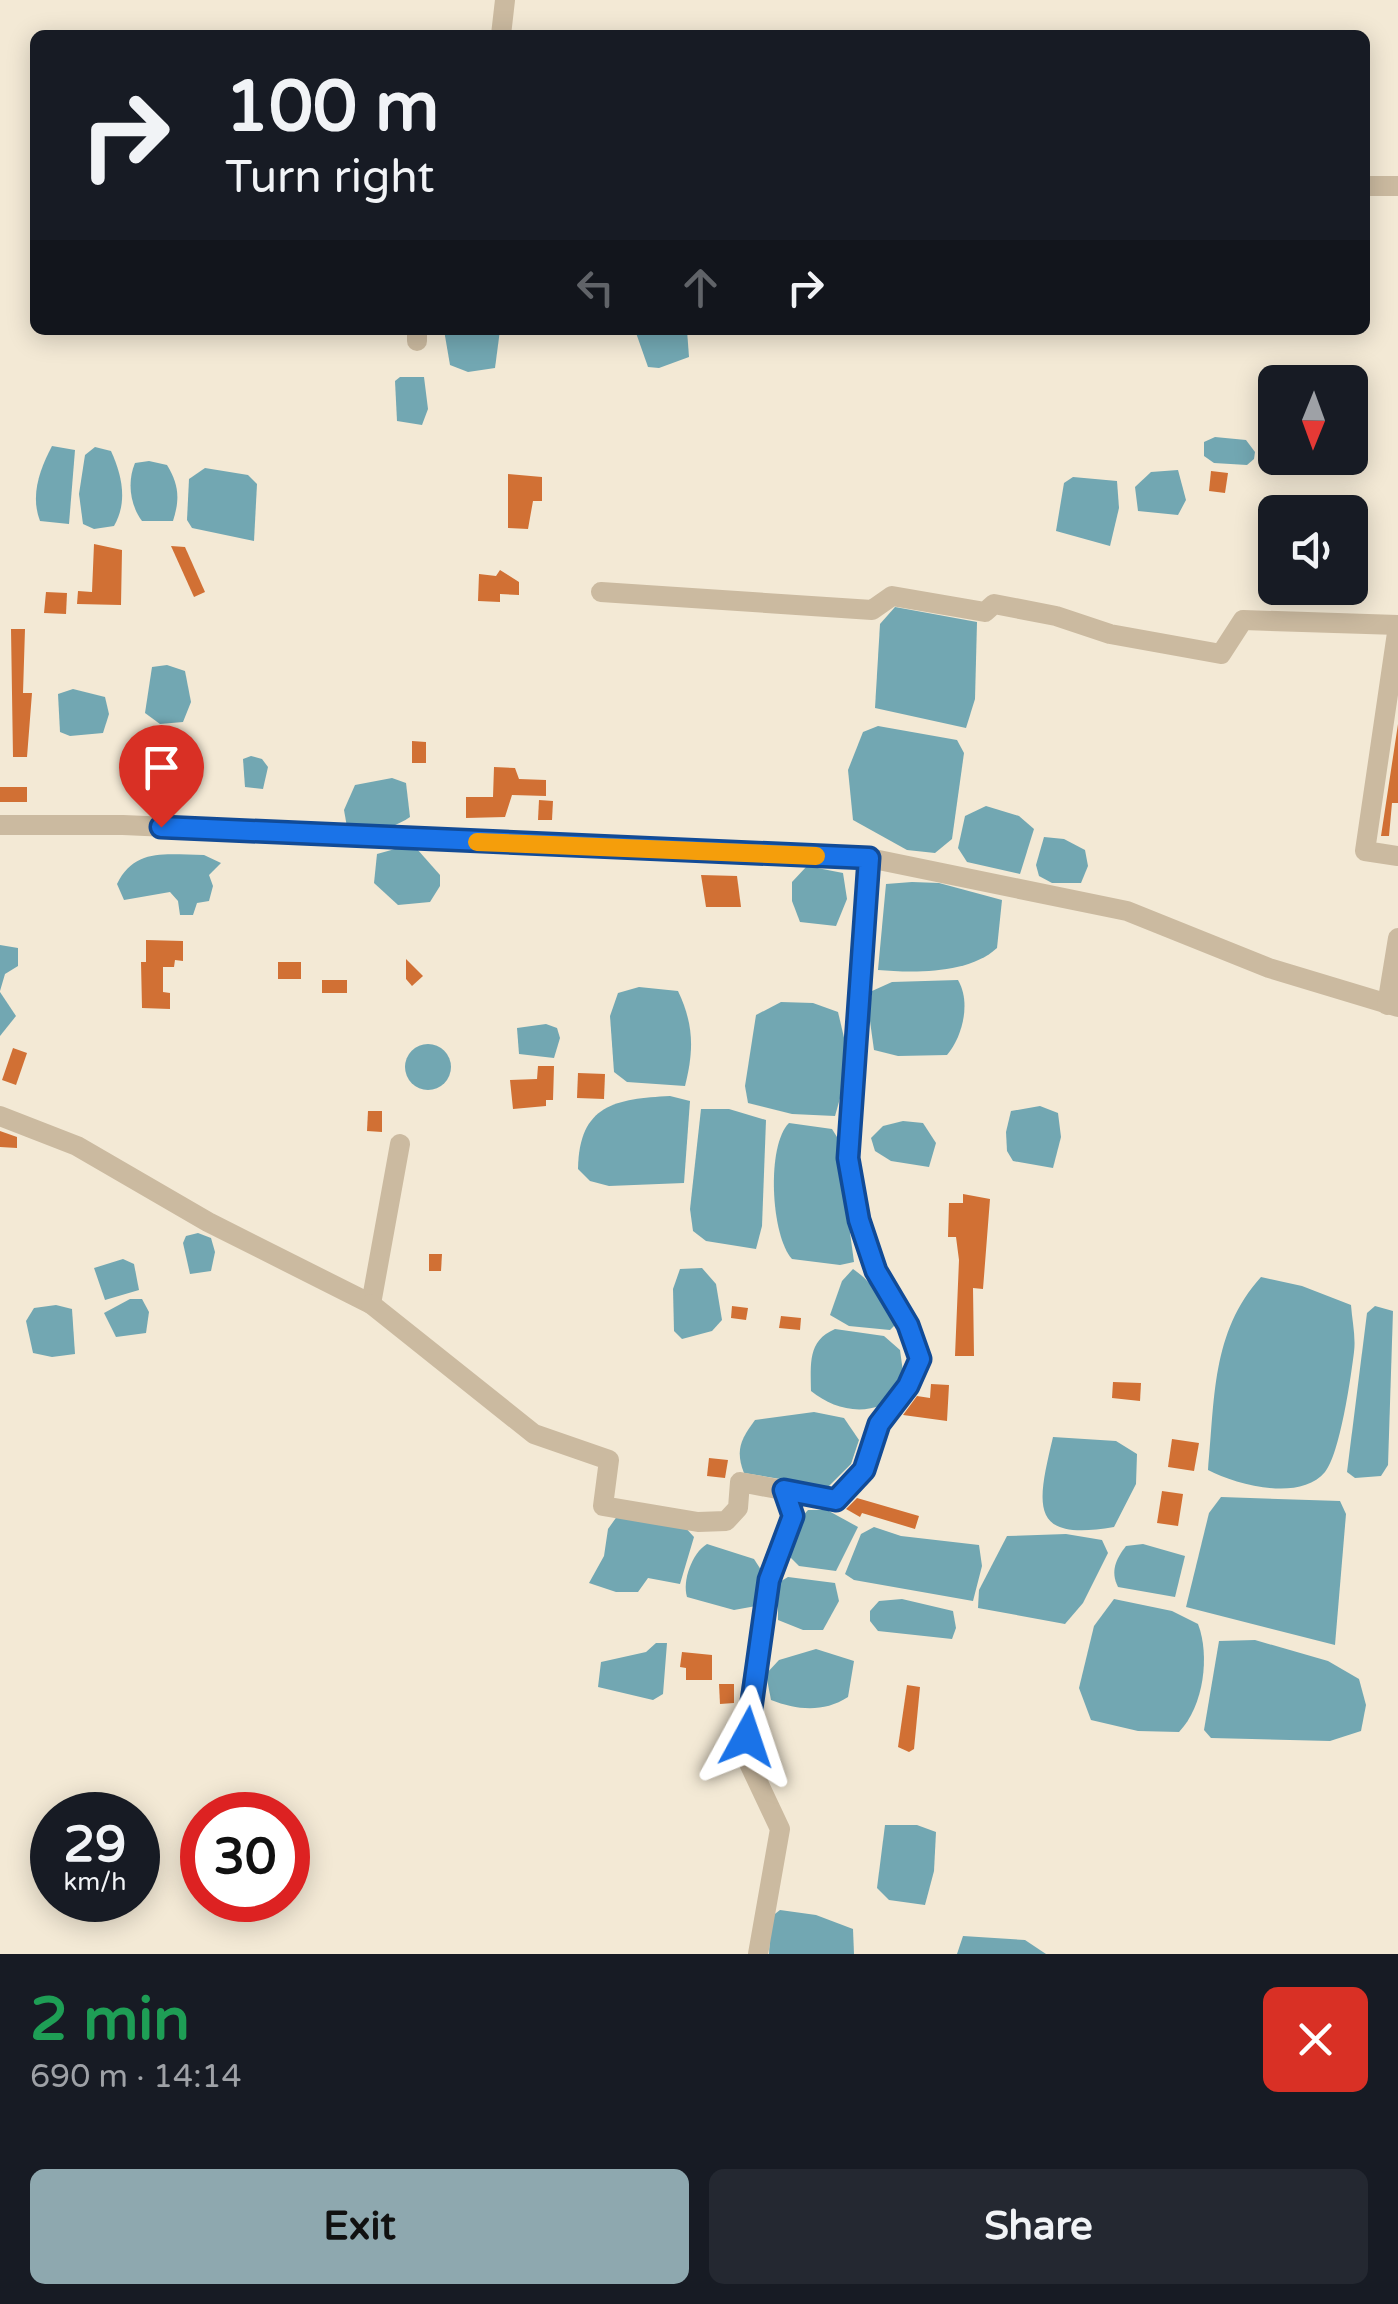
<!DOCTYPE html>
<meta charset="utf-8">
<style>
:root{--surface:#171b24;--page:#242831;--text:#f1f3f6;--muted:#9ea1a6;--accent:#8ea8af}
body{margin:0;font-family:"Varela Round",sans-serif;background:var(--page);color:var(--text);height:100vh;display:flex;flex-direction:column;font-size:38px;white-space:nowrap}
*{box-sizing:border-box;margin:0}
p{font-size:32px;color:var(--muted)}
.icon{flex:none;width:55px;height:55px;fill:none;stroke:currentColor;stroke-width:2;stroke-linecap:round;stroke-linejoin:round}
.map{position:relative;height:1954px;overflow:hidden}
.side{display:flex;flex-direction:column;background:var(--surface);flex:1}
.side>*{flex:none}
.top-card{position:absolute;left:30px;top:30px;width:1340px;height:305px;border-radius:15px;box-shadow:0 5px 25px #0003;background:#171b24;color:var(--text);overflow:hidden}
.needle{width:65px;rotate:181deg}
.buttons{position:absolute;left:1258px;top:365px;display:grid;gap:20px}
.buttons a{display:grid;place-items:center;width:110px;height:110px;border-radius:15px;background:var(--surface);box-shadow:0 5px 25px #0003;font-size:50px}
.speed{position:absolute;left:30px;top:1792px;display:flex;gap:20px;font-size:50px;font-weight:700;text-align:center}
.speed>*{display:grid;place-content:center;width:130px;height:130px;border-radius:50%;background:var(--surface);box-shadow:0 5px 25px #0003;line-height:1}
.speed small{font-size:25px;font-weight:400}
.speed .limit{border:15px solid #d22;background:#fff;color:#111}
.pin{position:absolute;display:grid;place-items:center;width:85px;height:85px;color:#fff;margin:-102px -42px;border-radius:50% 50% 50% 0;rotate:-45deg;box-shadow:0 0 10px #0007}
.pin .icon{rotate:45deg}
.me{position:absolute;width:110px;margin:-55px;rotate:5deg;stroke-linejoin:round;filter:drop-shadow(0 0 8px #0008)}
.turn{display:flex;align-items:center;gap:35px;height:210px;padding:0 30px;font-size:45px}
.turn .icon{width:130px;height:130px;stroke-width:2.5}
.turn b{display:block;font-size:70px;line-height:85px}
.lanes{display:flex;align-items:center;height:95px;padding:0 30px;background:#0003;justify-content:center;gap:50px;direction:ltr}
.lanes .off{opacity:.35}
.round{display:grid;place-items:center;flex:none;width:105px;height:105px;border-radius:15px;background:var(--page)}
.head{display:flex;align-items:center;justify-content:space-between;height:170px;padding:0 30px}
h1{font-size:60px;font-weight:800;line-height:75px;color:#1e9e55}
.primary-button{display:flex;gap:20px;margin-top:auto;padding:20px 30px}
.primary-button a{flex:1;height:115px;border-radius:15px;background:var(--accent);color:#111;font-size:40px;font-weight:800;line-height:115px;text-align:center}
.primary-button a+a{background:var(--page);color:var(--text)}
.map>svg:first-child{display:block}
.water{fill:#72a7b2}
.building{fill:#d17034}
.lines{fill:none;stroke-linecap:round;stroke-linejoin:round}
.street{stroke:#cbbaa0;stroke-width:20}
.route-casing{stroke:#114b97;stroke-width:25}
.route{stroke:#1a73e8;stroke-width:18}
.slow{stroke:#f59e0b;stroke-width:18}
</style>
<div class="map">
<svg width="1398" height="1954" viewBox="0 0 1398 1954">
<rect width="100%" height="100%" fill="#f3e9d5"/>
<g class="water">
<path d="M444 330H500L495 368 468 372 450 365Z"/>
<path d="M635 330H687L689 357 659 368 648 367Z"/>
<path d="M400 377H424L428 409 422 425 397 421 395 381Z"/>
<path d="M1215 437 1246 440 1255 452 1254 459 1247 465 1214 463 1204 456V442Z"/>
<path d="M52 446 75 450 69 524 40 521C30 495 40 469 52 446Z"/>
<path d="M95 447 111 451C122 475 128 502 114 526L94 529 83 524 79 494 85 455Z"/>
<path d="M149 461 167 465C179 485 180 499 173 521H142C130 505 127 482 135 463Z"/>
<path d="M205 468 248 475 257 484 254 541 192 528 187 520 189 479Z"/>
<path d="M1178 470 1186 500 1178 515 1138 511 1135 487 1151 472Z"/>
<path d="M1073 477 1117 481 1119 508 1110 546 1056 531 1064 483Z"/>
<path d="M895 607 977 622 975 699 966 728 875 708 880 624Z"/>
<path d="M167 665 185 671 191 702 183 722 160 724 145 713 152 667Z"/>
<path d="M73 689 105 697 109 714 103 733 70 736 60 732 58 694Z"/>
<path d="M878 726 957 740 964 753 952 839 935 853 907 850 853 820 848 770 863 732Z"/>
<circle cx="159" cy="750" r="17"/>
<path d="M251 756 262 759 268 767 263 789 245 787 243 759Z"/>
<path d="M392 778 406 783 410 817C393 829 366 835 347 827L344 810 355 785Z"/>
<path d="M986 806 1019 816 1034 829 1020 874 967 862 958 848 965 816Z"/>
<path d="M1044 837 1064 839 1085 850 1088 866 1081 883H1052L1039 876 1036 865Z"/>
<path d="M395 849H417L440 875V886L430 902 398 905 374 883 377 854Z"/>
<path d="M204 855 221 863 209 875 213 886 209 901 197 903 193 915H180L178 901 170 892 124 900 117 884C135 847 167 855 204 855Z"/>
<path d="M807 866 843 873 847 899 836 926 800 922 792 901V882Z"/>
<path d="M912 882 939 883 1002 900 997 948C969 974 914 973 878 970L886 884Z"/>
<path d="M0 945 18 948V966L5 974 0 991Z"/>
<path d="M958 980C971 1002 963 1036 947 1055L898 1056 874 1050 869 1014 872 991 892 982Z"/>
<path d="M639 987 678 991C694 1025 694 1050 685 1086L627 1082 614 1072 610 1016 618 993Z"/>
<path d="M0 992 16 1016 0 1036Z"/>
<path d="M781 1002 813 1003 838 1012 850 1063 835 1116 792 1114 748 1103 745 1086 756 1015Z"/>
<path d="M546 1024 557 1028 560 1038 554 1058 519 1054 517 1028Z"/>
<circle cx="428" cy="1067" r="23"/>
<path d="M670 1096 690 1101 684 1183 609 1186 590 1181 578 1169C579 1104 616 1099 670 1096Z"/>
<path d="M1040 1106 1058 1113 1061 1137 1053 1168 1013 1161 1007 1151 1006 1132 1011 1111Z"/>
<path d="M701 1109H729L766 1120 762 1226 756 1249 706 1241 693 1231 690 1209Z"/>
<path d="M903 1121 923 1123 936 1143 929 1167 891 1161 875 1151 871 1138 883 1126Z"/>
<path d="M789 1123 832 1129 837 1137 854 1262 840 1265 792 1259C771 1236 766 1146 789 1123Z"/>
<path d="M198 1233 211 1238 215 1252 211 1271 190 1274 183 1243 186 1236Z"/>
<path d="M123 1259 134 1264 139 1290 105 1300 94 1268Z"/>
<path d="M702 1268 716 1284 722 1320 712 1331 682 1339 674 1331 673 1289 680 1269Z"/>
<path d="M853 1269C871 1281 888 1304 895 1325L890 1330 849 1326 830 1315 842 1281Z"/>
<path d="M1261 1277 1302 1286 1351 1305C1352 1320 1356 1337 1354 1352 1351 1377 1340 1454 1325 1472 1300 1502 1237 1485 1208 1470 1215 1400 1211 1332 1261 1277Z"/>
<path d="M130 1299H142L149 1312 146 1333 116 1337 104 1313Z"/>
<path d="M56 1305 72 1309 75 1354 52 1357 33 1353 26 1321 34 1308Z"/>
<path d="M1375 1306 1393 1311 1388 1465 1381 1476 1355 1478 1347 1472 1367 1313Z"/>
<path d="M835 1329 884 1336 900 1350 903 1372 882 1405C857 1415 831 1407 811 1391 811 1364 807 1341 835 1329Z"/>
<path d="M814 1412 844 1418 859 1440 851 1464 828 1487 744 1473C735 1450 741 1439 755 1420Z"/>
<path d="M1053 1437 1116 1441 1137 1454 1136 1484 1114 1527C1028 1542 1037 1505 1053 1437Z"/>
<path d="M1221 1497 1340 1501 1346 1514 1335 1645 1186 1607 1209 1513Z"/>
<path d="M808 1510H827L858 1527 836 1571 799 1566 790 1557 799 1520Z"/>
<path d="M618 1515 682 1524 694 1537 680 1584 648 1578 638 1592H616L589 1583 604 1556 608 1529Z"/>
<path d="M874 1527 901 1536 979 1545 982 1566 973 1601 854 1580 845 1574 861 1534Z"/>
<path d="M1066 1534 1102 1540 1108 1553 1083 1603 1065 1624 978 1608 979 1590 1007 1536Z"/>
<path d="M707 1544 754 1559 763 1573 756 1606 734 1610 687 1597C682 1581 692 1553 707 1544Z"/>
<path d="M1143 1544 1185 1556 1175 1597 1118 1587C1110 1571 1116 1559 1126 1546Z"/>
<path d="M788 1577 835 1583 839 1601 823 1630H803L778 1620V1583Z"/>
<path d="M902 1599 953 1611 956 1628 952 1639 878 1631 870 1621V1611L879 1601Z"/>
<path d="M1114 1599 1172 1611 1198 1624C1210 1655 1204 1706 1179 1732L1138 1731 1091 1720 1079 1688 1094 1626Z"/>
<path d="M1255 1640 1328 1661 1359 1679 1366 1705 1361 1731 1330 1741 1211 1738 1204 1730 1219 1641Z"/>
<path d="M656 1643H667L663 1694 653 1700 598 1687 601 1662 646 1652Z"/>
<path d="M816 1649 854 1661 848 1697C823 1713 797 1710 771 1700L766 1674 779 1660Z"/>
<path d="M885 1825H917L936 1832 934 1871 925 1905 889 1900 877 1888Z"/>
<path d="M780 1910 816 1915 853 1929 854 1954H769L771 1917Z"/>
<path d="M963 1936 1025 1940 1046 1954H957Z"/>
</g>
<g class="building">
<path d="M1211 471 1228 473 1225 493 1209 491Z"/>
<path d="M508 474 542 477V501H533L528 529 508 528Z"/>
<path d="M94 544 122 550 121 605 77 604 78 591 92 592Z"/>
<path d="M171 546 185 547 205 592 194 597Z"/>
<path d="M500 570 519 582V595L500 594V602L478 601 479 574 496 576Z"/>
<path d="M46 592 67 593 66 614 44 613Z"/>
<path d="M11 629H25L23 693H32L27 757H13Z"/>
<path d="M1398 724V803H1392L1389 836H1381Z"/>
<path d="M412 741 426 742V763H412Z"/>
<path d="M494 767 515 768 519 779 546 780V796L512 795 505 817 466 818V797H493Z"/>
<rect x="0" y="787" width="27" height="15"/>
<path d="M539 800 553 801 552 820H538Z"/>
<path d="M701 875 737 876 741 907H706Z"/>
<path d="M146 940 183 941V961L175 960 174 967H163V992L170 993V1009L142 1008 141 962H146Z"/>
<path d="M406 959 423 976 412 986 406 979Z"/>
<rect x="278" y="962" width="23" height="17"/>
<rect x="322" y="980" width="25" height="13"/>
<path d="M13 1048 27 1053 16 1085 2 1080Z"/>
<path d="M538 1066H554L553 1100H546V1106L513 1109 510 1080 537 1079Z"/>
<path d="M578 1073 605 1074 604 1099 577 1098Z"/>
<path d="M368 1111H382V1132L367 1131Z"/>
<path d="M0 1131 17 1137V1148L0 1147Z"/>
<path d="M963 1194 990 1199 983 1289 973 1288 974 1356H955L959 1260 956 1237H948L949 1203H963Z"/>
<path d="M429 1254H442L441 1271H429Z"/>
<path d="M732 1306 748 1308 746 1320 731 1318Z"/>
<path d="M781 1316 801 1318 800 1330 779 1328Z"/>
<path d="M1113 1382 1141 1383 1140 1401 1112 1398Z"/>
<path d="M931 1384 949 1385 947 1421 903 1415 917 1396 930 1398Z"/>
<path d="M1172 1439 1199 1443 1194 1471 1168 1467Z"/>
<path d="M709 1458 728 1460 725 1478 707 1476Z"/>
<path d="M1162 1491 1183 1494 1178 1526 1157 1523Z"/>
<path d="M857 1498 919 1516 915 1529 862 1513 860 1517 846 1509Z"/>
<path d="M682 1652 712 1655V1680H686V1668L680 1667Z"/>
<path d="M719 1684H734V1703L720 1704Z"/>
<path d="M907 1685 920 1687 914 1749 909 1752 898 1747Z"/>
</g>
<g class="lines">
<g class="street">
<path d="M501 35 505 0"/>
<path d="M1365 186H1398"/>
<path d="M417 341V330"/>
<path d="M601 592 872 610 892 596 985 612 994 604 1056 616 1110 634 1221 654 1243 620 1398 625"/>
<path d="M1398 626 1365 851 1398 856"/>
<path d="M0 825H123L869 858 1127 911 1269 968 1398 1007"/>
<path d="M1387 1005 1398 938"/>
<path d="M0 1116 77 1146 208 1222 371 1304 400 1144"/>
<path d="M371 1304 534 1434 609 1460 603 1506 698 1522 726 1521 738 1508 740 1482 836 1500 864 1470 879 1424 908 1386 919 1359 908 1325 876 1271 859 1220 848 1158 869 858"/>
<path d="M758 1954 780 1829 747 1759V1715L769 1580 793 1516 785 1490"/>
</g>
</g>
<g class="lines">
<g class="route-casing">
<path id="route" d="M161 827 869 858 848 1158 859 1220 876 1271 908 1325 920 1359 908 1386 879 1424 864 1470 836 1500 784 1490 793 1516 769 1580 747 1737"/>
</g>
<use href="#route" class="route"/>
<path class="slow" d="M477 842 816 856"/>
</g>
</svg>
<div class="buttons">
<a><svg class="needle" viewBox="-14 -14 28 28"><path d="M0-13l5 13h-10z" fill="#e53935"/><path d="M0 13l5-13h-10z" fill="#9ea1a6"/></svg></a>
<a><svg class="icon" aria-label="sound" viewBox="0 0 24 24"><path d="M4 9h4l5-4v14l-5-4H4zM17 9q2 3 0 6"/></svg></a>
</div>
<div class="speed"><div>29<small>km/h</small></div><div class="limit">30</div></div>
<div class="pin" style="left:161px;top:827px;background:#d93025"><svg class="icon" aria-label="arrive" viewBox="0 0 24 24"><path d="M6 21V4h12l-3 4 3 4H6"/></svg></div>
<svg class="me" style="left:747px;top:1737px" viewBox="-20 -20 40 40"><path d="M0-17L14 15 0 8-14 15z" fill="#1a73e8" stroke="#fff" stroke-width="4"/></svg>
<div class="top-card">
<div class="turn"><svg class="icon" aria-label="right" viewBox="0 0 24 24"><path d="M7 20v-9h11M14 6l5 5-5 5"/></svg><div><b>100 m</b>Turn right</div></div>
<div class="lanes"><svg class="icon off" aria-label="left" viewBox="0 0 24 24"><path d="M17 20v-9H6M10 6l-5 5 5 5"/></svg><svg class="icon off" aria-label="ahead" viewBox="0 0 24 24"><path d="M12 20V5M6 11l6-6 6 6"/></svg><svg class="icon" aria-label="right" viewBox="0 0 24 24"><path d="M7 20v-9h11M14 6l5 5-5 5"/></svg></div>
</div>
</div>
<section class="side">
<div class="head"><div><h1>2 min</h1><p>690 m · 14:14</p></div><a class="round" style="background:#d93025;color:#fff"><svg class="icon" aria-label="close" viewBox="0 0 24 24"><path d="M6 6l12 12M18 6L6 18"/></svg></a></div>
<div class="primary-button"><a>Exit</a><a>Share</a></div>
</section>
